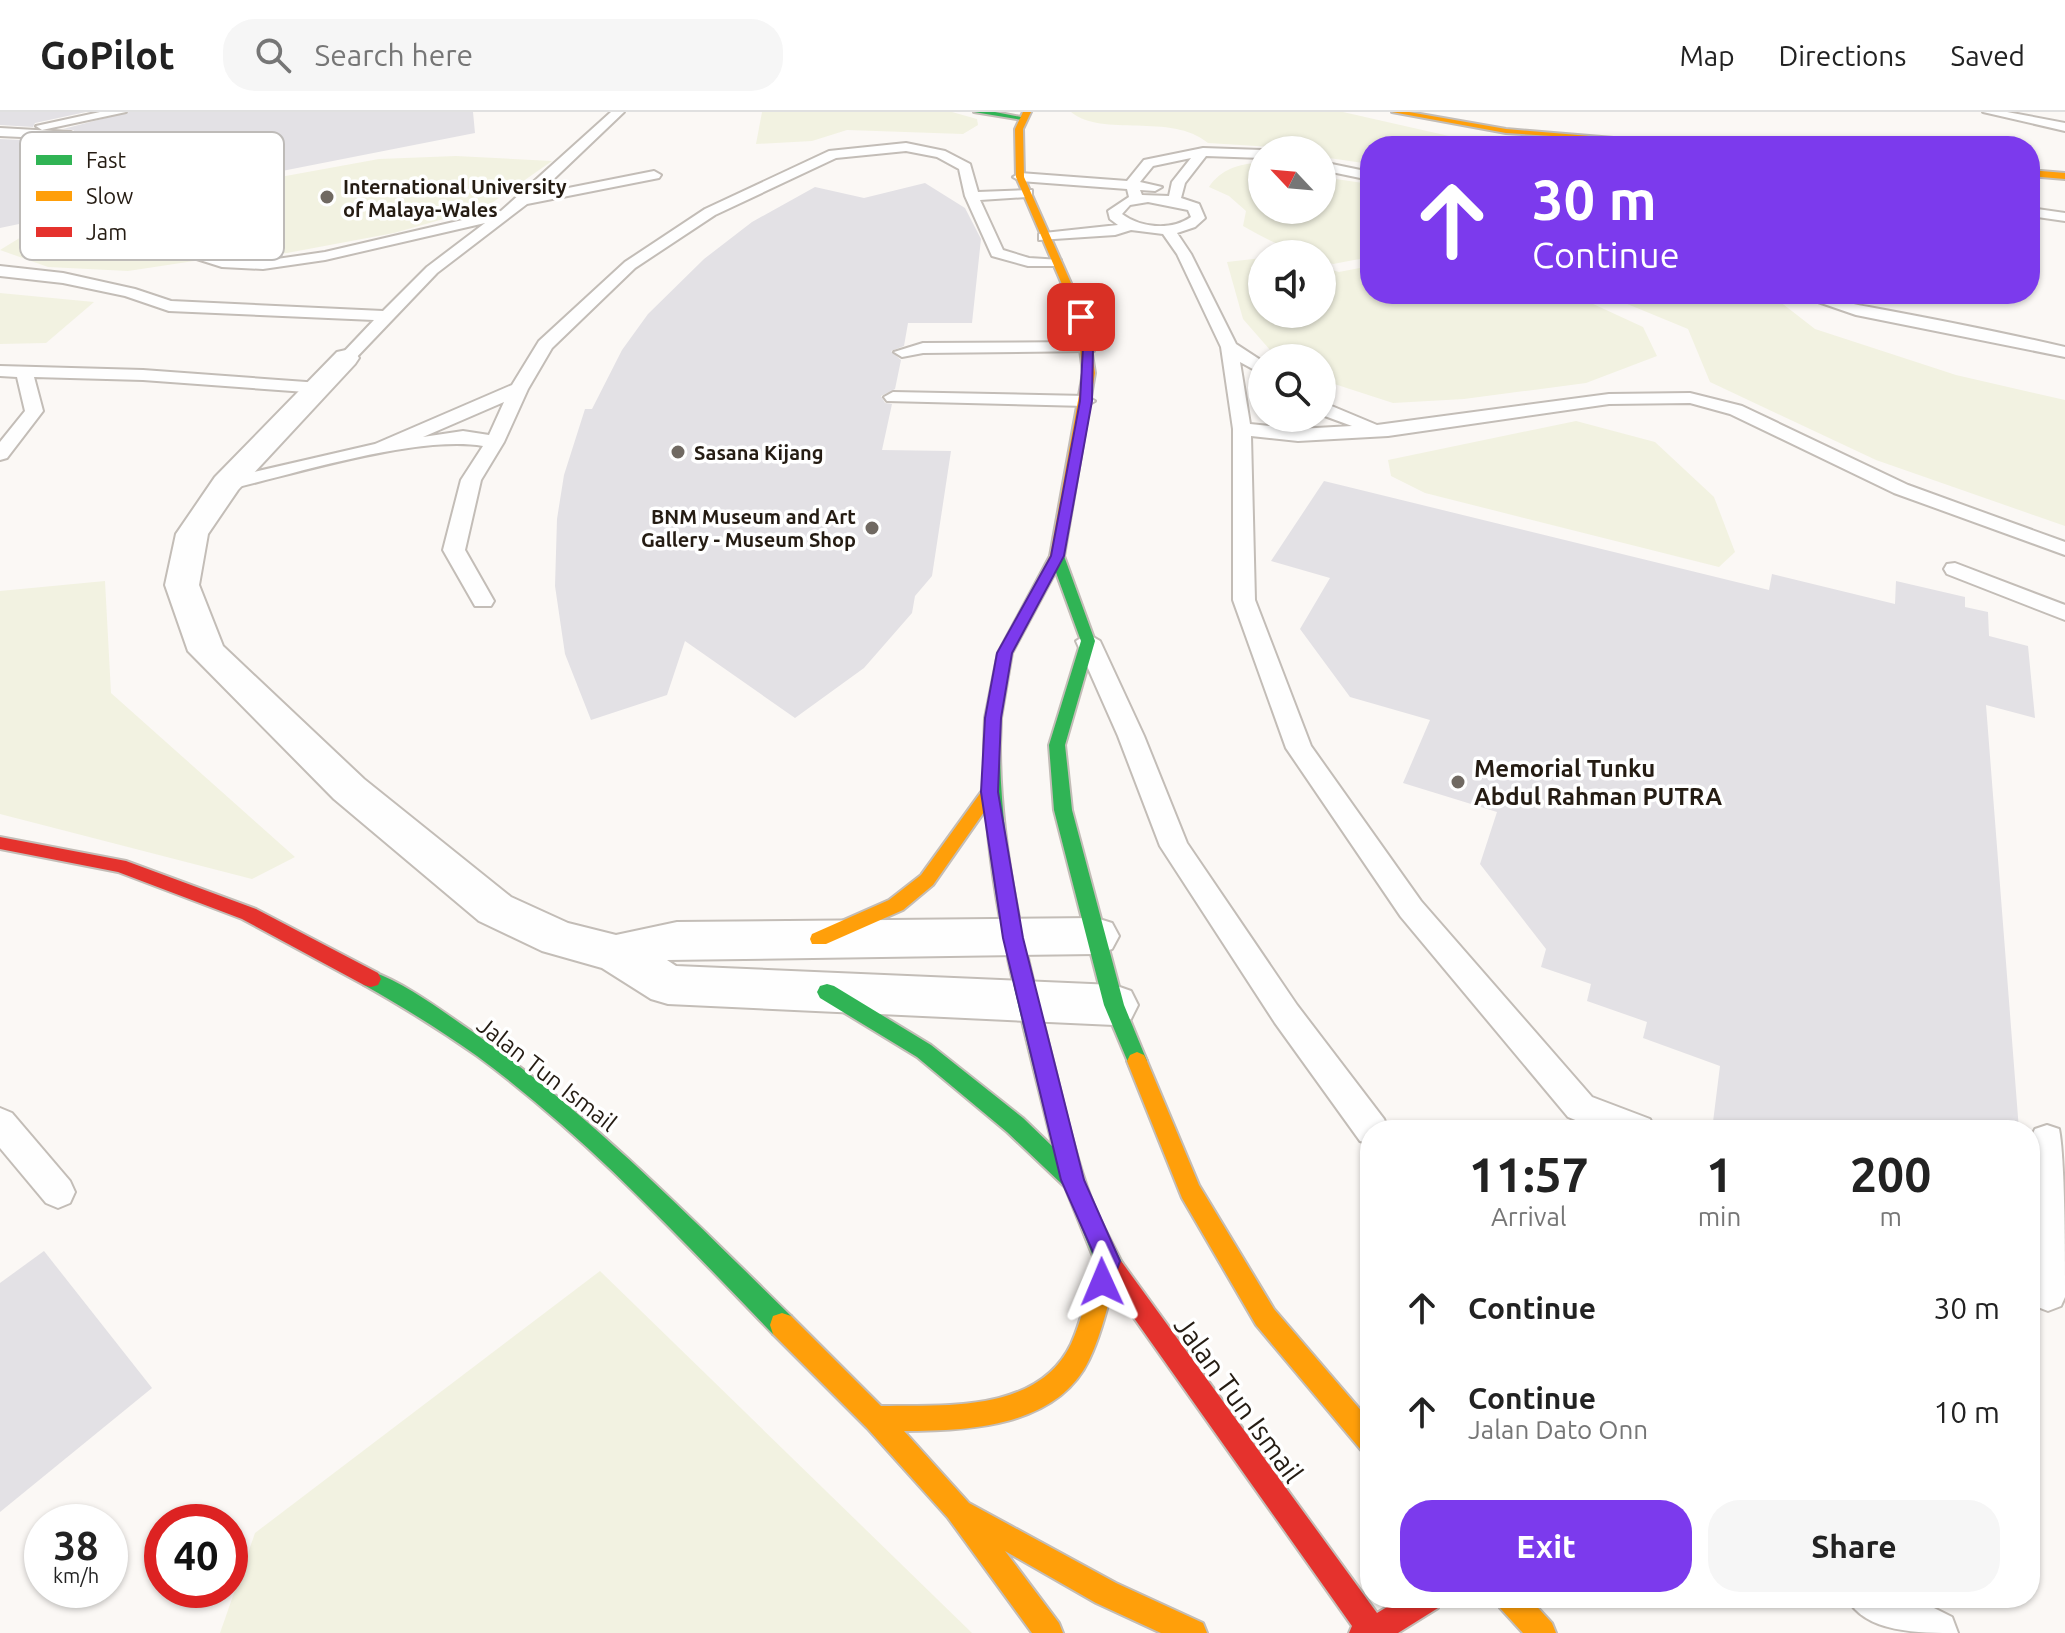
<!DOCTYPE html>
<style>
:root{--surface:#fff;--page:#f6f6f6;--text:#222;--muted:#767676;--line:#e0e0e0;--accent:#7c3aed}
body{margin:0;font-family:Ubuntu,sans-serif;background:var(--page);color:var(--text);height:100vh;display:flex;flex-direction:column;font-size:30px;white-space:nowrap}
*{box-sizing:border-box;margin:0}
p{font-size:26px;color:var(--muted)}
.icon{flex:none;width:44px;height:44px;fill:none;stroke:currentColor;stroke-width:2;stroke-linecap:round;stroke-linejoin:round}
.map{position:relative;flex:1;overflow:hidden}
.sheet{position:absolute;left:1360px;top:1008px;width:680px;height:488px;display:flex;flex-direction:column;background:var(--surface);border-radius:32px;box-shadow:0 2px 6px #0004}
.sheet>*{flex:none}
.hud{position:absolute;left:1360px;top:24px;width:680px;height:168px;border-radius:32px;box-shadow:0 2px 6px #0004;background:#7c3aed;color:#fff;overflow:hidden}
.needle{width:52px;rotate:296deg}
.controls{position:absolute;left:1248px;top:24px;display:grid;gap:16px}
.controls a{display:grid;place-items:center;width:88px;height:88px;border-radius:50%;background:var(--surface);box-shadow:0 2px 6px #0004;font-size:40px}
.speed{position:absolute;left:24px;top:1392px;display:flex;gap:16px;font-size:40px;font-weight:700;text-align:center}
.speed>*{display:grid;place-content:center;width:104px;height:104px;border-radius:50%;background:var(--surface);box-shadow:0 2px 6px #0004;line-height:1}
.speed small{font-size:20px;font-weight:400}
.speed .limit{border:12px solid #d22;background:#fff;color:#111}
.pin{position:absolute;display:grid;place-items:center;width:68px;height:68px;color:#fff;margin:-34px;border-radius:16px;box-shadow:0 4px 12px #0006}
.me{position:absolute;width:88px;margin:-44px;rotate:359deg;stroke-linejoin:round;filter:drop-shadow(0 0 6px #0008)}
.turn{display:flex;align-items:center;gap:28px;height:168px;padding:0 40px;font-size:36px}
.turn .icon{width:104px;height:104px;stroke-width:2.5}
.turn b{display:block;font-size:56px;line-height:68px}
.eta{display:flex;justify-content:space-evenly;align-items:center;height:136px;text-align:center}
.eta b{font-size:48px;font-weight:700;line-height:56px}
.cta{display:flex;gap:16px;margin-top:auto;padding:16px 40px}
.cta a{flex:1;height:92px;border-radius:32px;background:var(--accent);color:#fff;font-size:32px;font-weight:700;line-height:92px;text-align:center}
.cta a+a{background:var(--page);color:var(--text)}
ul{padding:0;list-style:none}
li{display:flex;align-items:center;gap:24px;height:104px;padding:0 40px}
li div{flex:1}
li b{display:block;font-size:30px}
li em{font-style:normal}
header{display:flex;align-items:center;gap:48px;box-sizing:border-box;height:112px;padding:0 40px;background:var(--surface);border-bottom:2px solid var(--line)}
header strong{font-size:38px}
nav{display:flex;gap:44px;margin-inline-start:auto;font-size:28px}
.search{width:560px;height:72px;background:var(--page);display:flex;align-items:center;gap:20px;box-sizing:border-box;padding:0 28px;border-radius:32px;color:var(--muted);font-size:30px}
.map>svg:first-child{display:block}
.green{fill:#f2f2e1}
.building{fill:#e3e1e5}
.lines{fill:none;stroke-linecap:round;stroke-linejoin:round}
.lane-casing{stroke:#c3bdb7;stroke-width:4}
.street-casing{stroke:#c3bdb7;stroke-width:4}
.fast-casing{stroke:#c3bdb7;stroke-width:4}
.slow-casing{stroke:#c3bdb7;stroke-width:4}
.jam-casing{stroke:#c3bdb7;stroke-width:4}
.lane{fill:#fefefe;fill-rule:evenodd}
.street{fill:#fefefe;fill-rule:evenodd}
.fast{fill:#30b455;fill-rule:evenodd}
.slow{fill:#ff9f0a;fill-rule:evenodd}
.jam{fill:#e5322d;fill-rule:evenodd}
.route{fill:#7c3aed;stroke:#51269a;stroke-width:2}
.poi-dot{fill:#706962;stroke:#fff;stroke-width:3}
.labels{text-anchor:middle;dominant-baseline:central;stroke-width:7;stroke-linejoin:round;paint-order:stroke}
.far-poi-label{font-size:20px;font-weight:bold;fill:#251c13;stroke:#fff;text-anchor:start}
.poi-label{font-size:24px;font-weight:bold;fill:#251c13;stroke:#fff;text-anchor:start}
.street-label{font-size:24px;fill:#251c13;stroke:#fff}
.near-street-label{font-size:28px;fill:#251c13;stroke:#fff}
.key{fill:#fff;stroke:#bebbb8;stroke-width:2}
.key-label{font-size:22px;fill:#251c13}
</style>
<header>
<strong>GoPilot</strong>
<div class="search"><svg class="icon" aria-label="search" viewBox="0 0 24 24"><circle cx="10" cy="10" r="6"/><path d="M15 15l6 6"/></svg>Search here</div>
<nav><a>Map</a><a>Directions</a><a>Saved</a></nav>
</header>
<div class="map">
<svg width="2065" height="1521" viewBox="0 0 2065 1521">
<rect width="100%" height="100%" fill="#fbf8f5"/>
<g class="green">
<path d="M762 0H952L977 7 978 13 963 22 847 18 812 29 756 32Z"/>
<path d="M1071 0H1343L1471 29 1516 34H1370V52L1322 45V38L1208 31C1171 0 1102 26 1071 0Z"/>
<path d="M456 44 552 49 486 95 394 121 287 141 227 144 128 159 48 155 0 138 31 119 116 95 379 47Z"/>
<path d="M1260 50 1262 98H1322V65L1370 72V145L1333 152 1322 148V142C1292 142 1268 128 1243 114L1246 99 1229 84 1209 75C1222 56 1238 53 1260 50Z"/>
<path d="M1262 146V202H1322V155L1339 160 1370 154V182H1567L1578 185 1643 215 1657 244 1586 271 1464 287 1393 291 1322 268V246H1277L1243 207 1227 150Z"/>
<path d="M0 181 94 190 46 231 0 232Z"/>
<path d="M1603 182H1770L1815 217 1956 263 2065 288V414L1876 348 1710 270 1688 217Z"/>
<path d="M1576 309 1655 330 1714 385 1735 440 1719 455 1425 381 1391 364 1388 348Z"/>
<path d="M105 469 111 581 295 745 252 767 0 702V479Z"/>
<path d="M600 1159 972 1521H220L255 1421Z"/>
</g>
<g class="building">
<path d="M0 0H86L35 11 33 15 0 13Z"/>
<path d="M129 0H473L475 21 144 86 73 18 63 17Z"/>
<path d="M0 27 63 30 124 90 0 116Z"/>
<path d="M925 71 965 96 981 127 972 211H908L904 234 891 239 901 248 895 277 881 284 885 291 892 292 882 338 951 339 932 464 915 484 912 501 864 556 795 606 685 529 667 583 591 608 565 542 555 474 557 407 564 363 585 297H592L622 238 648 202 704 147 752 110 815 75 864 86Z"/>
<path d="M1324 369 1769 478 1772 462 1895 492 1896 469 1965 485V495L1988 500 1989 524 2028 534 2035 606 1986 593 2019 1018H1712L1720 954 1643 926 1647 910 1587 889 1591 872 1541 855 1546 837 1480 752 1497 700 1403 671 1430 608 1350 585 1300 517 1330 466 1271 449Z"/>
<path d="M44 1139 152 1276 0 1400V1171Z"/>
</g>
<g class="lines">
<g class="lane-casing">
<g id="lane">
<path d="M100 0H126L42 18 36 14Z"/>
<path d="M611 0H624L538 82 654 59 661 63 659 66 527 92 437 161 352 250 346 251 338 246 374 208 169 199 125 184 63 171 0 164V154L63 161 135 177 171 189 383 199 427 155 485 111 325 148 263 157 222 155 181 142 64 27 0 24V16L71 20 191 136 224 147 263 149 325 140 501 99Z"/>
<path d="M1983 0H2007L2065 11V19Z"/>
<path d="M906 31 945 39 970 52 978 80 1032 78V84L1027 85 980 88 1003 138 1029 146 1061 148V154H1028L992 144 965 84 959 57 937 45 906 39 836 46 715 103 635 156 552 236 528 277 504 330 481 368 465 438 494 489 491 494H475L443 438 461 368 483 334C416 323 295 362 226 378L216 372 219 368 375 332 512 273 539 229 625 150 705 97 829 39ZM504 290 489 323 463 319 423 325Z"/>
<path d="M1203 36 1262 38V46L1206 44 1185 71 1181 86 1199 92 1205 106 1195 115 1177 121 1191 142 1236 232 1262 249V262L1240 250 1250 312 1298 317 1352 314 1322 303V290L1377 313 1609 282 1690 281 1742 294 1908 373 2065 430V443L1894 381 1730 302 1690 291 1609 292 1388 324 1298 329 1251 324 1255 488 1311 634 1421 789 1592 985 1650 1007 1655 1018H1600L1568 1005 1401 805 1286 636 1233 488V317L1221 235 1177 142 1163 122 1131 118 1115 123 1039 128V122L1044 121 1118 113 1110 107 1108 99 1129 85 1127 77 1020 69 1013 65 1020 61 1127 69 1144 48ZM1191 46 1172 70 1169 84 1142 83 1140 78 1155 79 1162 75 1140 70 1153 54ZM1148 90 1188 98 1191 105C1171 119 1141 116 1122 102L1130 93Z"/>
<path d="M1322 50 1370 60V68L1322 58Z"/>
<path d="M2030 96 2065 101V109L2030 104Z"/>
<path d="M1795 182C1822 182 1843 191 1869 195 1934 207 2000 220 2065 235V245L1856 203Z"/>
<path d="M1088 230 1094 231V239L923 241 902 245 894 240 923 231Z"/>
<path d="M0 254 143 258 320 271 329 276 320 281 143 268 34 265 43 299 7 346 0 348V330L25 299 17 265 0 264Z"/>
<path d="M893 280 1086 284 1095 289 1086 294 887 289 884 285Z"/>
<path d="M1955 451 2065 493V508L1947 462 1944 457 1947 452Z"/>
<path d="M1088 522 1100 529 1144 624 1187 731 1297 893 1384 1007 1389 1018H1370V1032L1360 1029 1275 911 1160 734 1118 624 1076 529Z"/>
<path d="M0 996 12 1001 70 1069 75 1080 70 1091 58 1096 46 1091 0 1036Z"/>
<path d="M2047 1013 2059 1017C2065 1045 2065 1148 2065 1185L2061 1194 2048 1199 2030 1192V1028L2035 1017Z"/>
<path d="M1847 1486H1914L1952 1505 1958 1521C1919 1521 1865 1521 1847 1486Z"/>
</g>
</g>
<g class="street-casing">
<path id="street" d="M346 238 355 240 359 246 355 252 238 378 208 422 199 473 223 534 364 667 511 785 568 811 616 823 677 810 1096 806 1112 811 1119 824 1112 837 1096 842 667 848 676 854 1114 873 1131 879 1138 893 1131 907 1114 913 668 892 651 887 602 856 542 839 479 809 334 687 188 539 165 473 176 422 215 365 337 240Z"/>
</g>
<g class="fast-casing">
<g id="fast">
<path d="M974 0H995L1026 6 1022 8Z"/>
<path d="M1057 440 1064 444 1095 529 1065 633 1072 698 1124 893 1147 949 1144 955 1137 958 1130 955 1104 893 1054 698 1049 633 1081 529 1050 444Z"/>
<path d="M992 629 1000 634C1000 741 1026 842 1052 945 1064 992 1074 1040 1091 1086 1100 1111 1114 1133 1125 1157L1121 1165 1113 1168 1105 1165 1092 1142 1065 1075 1007 1020 917 945 820 886 817 880 820 874 827 872 834 874 931 933 1023 1006 1053 1035C1021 903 982 771 984 634Z"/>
<path d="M371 859C402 870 434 893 461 912 583 995 686 1101 791 1204L794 1213 791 1222 782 1225 773 1222C679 1125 586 1024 477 944 440 918 403 895 364 873L361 867 364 861Z"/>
</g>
</g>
<g class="slow-casing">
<g id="slow">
<path d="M1023 0H1031L1023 17 1024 65 1086 205 1095 261 1064 444 1012 541 1001 606 1000 634 992 639 984 634 985 606 998 541 1050 444 1083 261 1076 205 1016 65 1015 17Z"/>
<path d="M1392 0H1409L1506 17 1709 34 1506 21Z"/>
<path d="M2030 58 2065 61V67L2030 64Z"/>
<path d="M990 674 998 680 933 773 903 798 826 832H812L810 827 812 822 889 788 921 763 984 676Z"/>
<path d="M1137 940 1144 943 1147 949 1199 1073 1274 1197 1370 1309V1342L1361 1338 1256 1213 1182 1086 1127 949 1130 943Z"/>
<path d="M1108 1138 1116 1141 1120 1149C1110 1182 1104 1217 1089 1248 1057 1315 968 1319 904 1319L969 1391 1116 1471 1203 1511 1207 1521H1161L1096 1491 1005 1439 1059 1511 1063 1521H1032L948 1406 867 1316 773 1222 770 1213 773 1204 782 1201 791 1204 881 1294C944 1293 1038 1301 1071 1232 1083 1206 1088 1176 1096 1149L1100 1141Z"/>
<path d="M1496 1486H1529L1552 1511 1556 1521H1523L1500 1496Z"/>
</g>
</g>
<g class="jam-casing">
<g id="jam">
<path d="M0 725 126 749 256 797 378 861 381 867 378 873 371 875 364 873 242 807 118 760 0 737Z"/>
<path d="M1113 1146 1121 1149 1377 1501 1402 1486H1442L1438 1496 1398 1521H1349L1352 1514 1105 1165 1101 1157 1105 1149Z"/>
</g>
</g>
<use href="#lane" class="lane"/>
<use href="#street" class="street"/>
<use href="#fast" class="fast"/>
<use href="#slow" class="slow"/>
<use href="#jam" class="jam"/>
</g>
<path class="route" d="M1081 202 1086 205 1093 235 1092 289 1064 444 1012 541 1001 606 998 680 1023 826 1084 1068 1120 1149 1110 1178 1102 1182 1094 1178 1090 1170 1097 1149 1061 1068 1003 826 981 680 985 606 997 541 1051 444 1080 289 1083 235 1076 205Z"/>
<g class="poi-dot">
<circle cx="327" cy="85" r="8"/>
<circle cx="678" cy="340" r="8"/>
<circle cx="872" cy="416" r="8"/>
<circle cx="1458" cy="670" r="8"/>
</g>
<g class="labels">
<g class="far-poi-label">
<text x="343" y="74">International University<tspan x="343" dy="23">of Malaya-Wales</tspan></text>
<text x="694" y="340">Sasana Kijang</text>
<text x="856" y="404" text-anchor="end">BNM Museum and Art<tspan x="856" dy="23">Gallery - Museum Shop</tspan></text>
</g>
<g class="poi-label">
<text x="1474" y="656">Memorial Tunku<tspan x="1474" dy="28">Abdul Rahman PUTRA</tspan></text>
</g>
<g class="street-label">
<text transform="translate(547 962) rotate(38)">Jalan Tun Ismail</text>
</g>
<g class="near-street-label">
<text transform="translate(1239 1287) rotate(54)">Jalan Tun Ismail</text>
</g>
</g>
<rect x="20" y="20" width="264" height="128" rx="12" class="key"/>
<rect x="36" y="43" width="36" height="10" fill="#30b455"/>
<rect x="36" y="79" width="36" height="10" fill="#ff9f0a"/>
<rect x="36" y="115" width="36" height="10" fill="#e5322d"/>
<g class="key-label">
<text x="86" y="56">Fast</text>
<text x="86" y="92">Slow</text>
<text x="86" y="128">Jam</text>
</g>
</svg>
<div class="controls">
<a><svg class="needle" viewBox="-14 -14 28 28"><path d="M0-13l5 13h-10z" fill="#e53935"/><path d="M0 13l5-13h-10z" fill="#767676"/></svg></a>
<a><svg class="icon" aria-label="sound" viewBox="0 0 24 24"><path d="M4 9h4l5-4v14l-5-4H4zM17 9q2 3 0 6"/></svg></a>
<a><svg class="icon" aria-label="search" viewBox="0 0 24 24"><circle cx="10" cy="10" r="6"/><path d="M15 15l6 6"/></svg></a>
</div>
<div class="speed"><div>38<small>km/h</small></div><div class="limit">40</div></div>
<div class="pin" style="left:1081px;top:205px;background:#d93025"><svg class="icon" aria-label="arrive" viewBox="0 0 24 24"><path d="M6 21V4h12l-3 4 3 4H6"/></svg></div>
<svg class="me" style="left:1102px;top:1170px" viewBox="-20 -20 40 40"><path d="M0-17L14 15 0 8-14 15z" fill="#7c3aed" stroke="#fff" stroke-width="4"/></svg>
<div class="hud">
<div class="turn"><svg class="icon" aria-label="ahead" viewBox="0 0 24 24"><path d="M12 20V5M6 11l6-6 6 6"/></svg><div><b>30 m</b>Continue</div></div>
</div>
<section class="sheet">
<div class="eta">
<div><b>11:57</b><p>Arrival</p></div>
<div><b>1</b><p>min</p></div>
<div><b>200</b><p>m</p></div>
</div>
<ul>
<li><svg class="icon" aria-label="ahead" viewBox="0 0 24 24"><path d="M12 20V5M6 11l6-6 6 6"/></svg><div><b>Continue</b></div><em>30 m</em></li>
<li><svg class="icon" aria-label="ahead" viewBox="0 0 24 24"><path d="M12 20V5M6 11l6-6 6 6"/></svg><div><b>Continue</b><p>Jalan Dato Onn</p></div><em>10 m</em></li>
</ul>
<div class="cta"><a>Exit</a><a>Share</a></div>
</section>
</div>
